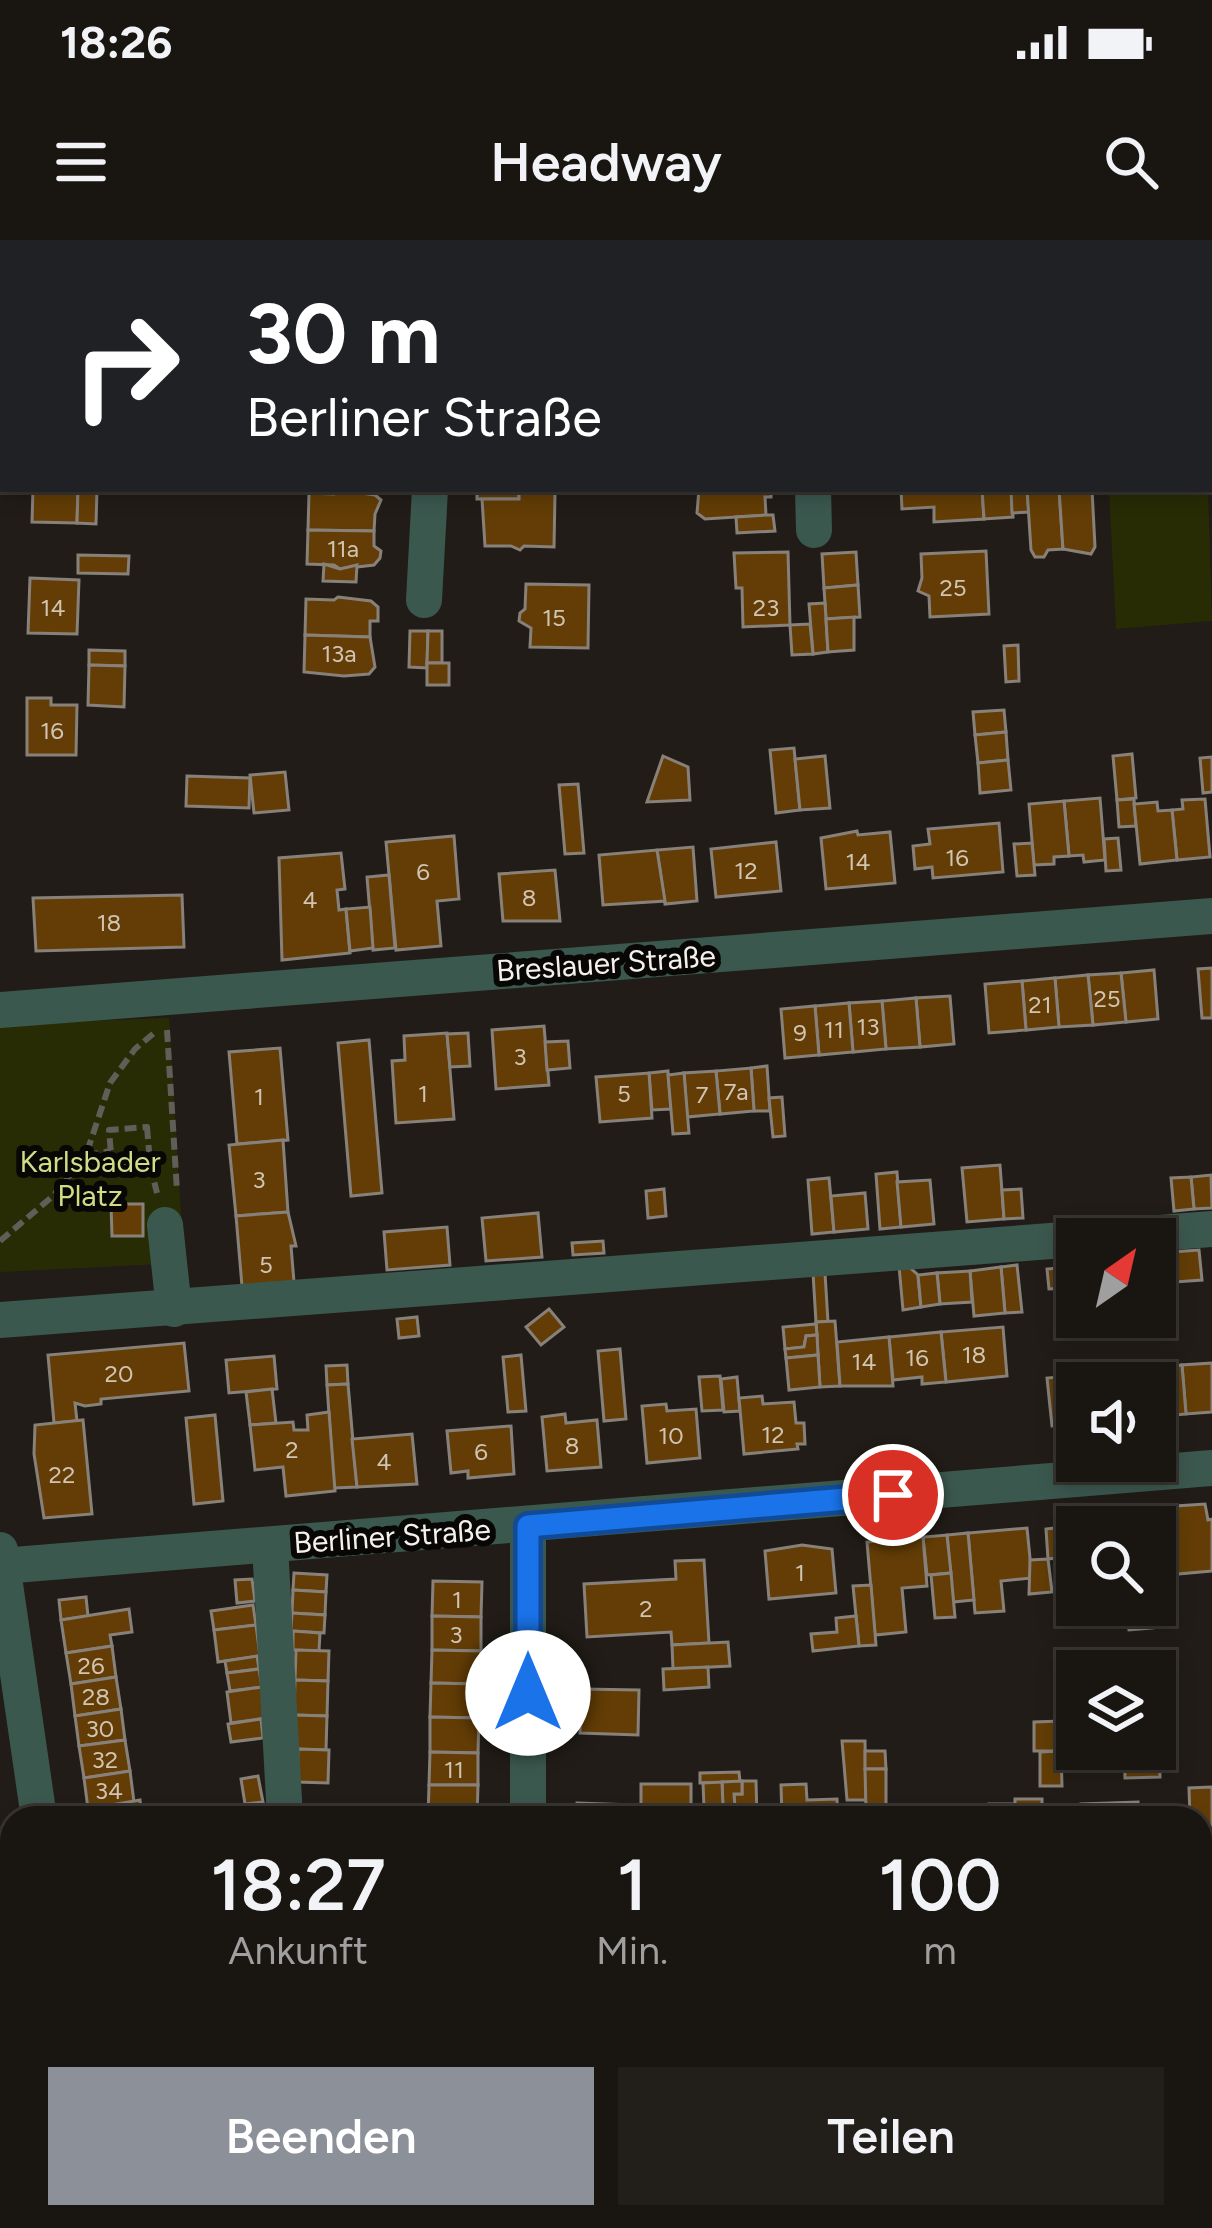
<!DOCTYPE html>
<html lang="de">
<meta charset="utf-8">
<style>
:root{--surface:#191511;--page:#221e1a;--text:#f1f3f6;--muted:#9f9f9f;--line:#373431;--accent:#8c9099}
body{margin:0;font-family:Figtree,sans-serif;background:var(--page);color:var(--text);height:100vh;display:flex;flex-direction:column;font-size:45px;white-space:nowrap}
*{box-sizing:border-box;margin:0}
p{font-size:39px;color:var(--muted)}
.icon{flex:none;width:66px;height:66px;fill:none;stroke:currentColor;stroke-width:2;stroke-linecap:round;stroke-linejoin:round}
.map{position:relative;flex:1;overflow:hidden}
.details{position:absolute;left:0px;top:1566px;width:1212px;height:423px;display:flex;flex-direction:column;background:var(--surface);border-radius:36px 36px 0 0;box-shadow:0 6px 18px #0003,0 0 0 3px var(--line)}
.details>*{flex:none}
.top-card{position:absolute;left:0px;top:0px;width:1212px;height:252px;box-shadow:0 6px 18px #0003,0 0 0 3px var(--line);background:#202124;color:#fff;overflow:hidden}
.needle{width:78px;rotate:34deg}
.controls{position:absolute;left:1056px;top:978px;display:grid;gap:24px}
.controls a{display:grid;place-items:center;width:120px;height:120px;border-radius:0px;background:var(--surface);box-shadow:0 6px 18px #0003,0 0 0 3px var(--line);font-size:60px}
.pin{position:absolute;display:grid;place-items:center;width:102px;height:102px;color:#fff;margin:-51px;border:6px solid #fff;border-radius:50%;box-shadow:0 3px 12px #0007}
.me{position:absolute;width:132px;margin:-66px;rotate:0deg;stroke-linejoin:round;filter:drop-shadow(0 0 9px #0008)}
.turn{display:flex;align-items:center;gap:42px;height:252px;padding:0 48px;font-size:54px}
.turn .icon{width:156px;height:156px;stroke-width:2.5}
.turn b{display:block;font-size:84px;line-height:102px}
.eta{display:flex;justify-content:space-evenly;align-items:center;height:204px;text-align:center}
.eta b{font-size:72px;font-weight:600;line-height:84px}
.cta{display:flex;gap:24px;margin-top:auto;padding:24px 48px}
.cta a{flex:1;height:138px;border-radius:0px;background:var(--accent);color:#fff;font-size:48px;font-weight:600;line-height:138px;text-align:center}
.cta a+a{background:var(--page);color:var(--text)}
.status{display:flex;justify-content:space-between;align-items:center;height:84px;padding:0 60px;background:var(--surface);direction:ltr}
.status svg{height:33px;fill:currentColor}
header{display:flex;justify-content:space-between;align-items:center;height:156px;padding:0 48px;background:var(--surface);font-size:54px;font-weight:600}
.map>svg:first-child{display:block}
.green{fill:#272c05}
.building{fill:#633d05;stroke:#87817a;stroke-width:3}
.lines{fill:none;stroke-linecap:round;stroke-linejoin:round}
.path{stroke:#615d58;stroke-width:6;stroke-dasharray:12 6;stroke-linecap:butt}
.minor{stroke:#3b584f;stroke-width:36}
.route-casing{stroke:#114b97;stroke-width:30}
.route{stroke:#1a73e8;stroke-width:21}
.labels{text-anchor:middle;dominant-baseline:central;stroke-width:12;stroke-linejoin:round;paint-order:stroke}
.number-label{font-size:24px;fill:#d0c4b3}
.street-label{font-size:30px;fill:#f4f1ed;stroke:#090705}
.park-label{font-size:30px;fill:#cfdd85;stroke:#090705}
</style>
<div class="status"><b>18:26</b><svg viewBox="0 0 49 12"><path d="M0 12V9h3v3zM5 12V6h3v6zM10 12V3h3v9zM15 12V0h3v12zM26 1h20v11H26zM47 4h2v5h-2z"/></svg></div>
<header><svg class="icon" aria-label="menu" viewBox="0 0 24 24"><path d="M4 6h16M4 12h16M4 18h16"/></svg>Headway<svg class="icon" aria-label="search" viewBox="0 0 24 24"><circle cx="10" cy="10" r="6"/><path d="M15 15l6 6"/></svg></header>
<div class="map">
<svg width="1212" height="1988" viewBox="0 0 1212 1988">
<rect width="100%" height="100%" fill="#211c17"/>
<g class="green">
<path d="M1109 249H1208L1212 381 1116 389Z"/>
<path d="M169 778 184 1023 0 1032V784Z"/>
</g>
<g class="building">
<path d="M33 249H78L77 283 32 282Z"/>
<path d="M78 249H97L96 284 77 283Z"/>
<rect x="477" y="249" width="42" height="10"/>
<path d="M699 249H771V257H765L766 275 705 279 697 273Z"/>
<path d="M901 249H982L984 279 934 282V267L902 269Z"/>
<path d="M982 249H1011L1013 277 984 279Z"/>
<path d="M1011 249H1027L1029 272 1012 273Z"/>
<path d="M1027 249H1059L1063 309 1048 310 1044 317H1035L1031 310Z"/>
<path d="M1059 249H1092L1095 307 1091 314 1063 309Z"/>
<path d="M342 250 375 255 381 260 375 274 374 291 308 290 309 253 334 254Z"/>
<path d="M519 253H555L554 307 524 306 520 310 511 306H485L482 259H519Z"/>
<path d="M766 275H773L775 291 737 293 736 277Z"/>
<path d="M308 290 374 291V306L381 311 380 318 374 325 340 329 334 325 307 324Z"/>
<path d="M986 311 989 374 930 377 929 356 918 351 922 338 921 314Z"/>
<path d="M788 312 790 385 743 387 742 348H736L734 313Z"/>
<path d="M856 312 858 345 824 348 822 314Z"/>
<path d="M78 315 129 316 128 334 78 333Z"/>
<path d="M324 324 340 329 357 325 356 342 323 341Z"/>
<path d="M30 338 79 340 77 394 28 393Z"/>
<path d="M526 344 589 345 588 408 530 407 531 388 519 381 520 373 525 369Z"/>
<path d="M858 345 860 377 826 379 824 348Z"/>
<path d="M338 357 371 361 378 367V381H370V397L305 395 306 359 334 360Z"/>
<path d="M825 363 828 412 813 414 809 364Z"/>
<path d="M854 377V410L828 412 826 379Z"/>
<path d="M810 384 813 414 792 415 790 385Z"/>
<path d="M410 391H428L427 428 409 427Z"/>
<path d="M428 391H442V423H427Z"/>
<path d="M305 395 370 397 375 427 369 434 344 436 304 432Z"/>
<path d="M1018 405 1019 441 1006 442 1004 406Z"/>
<path d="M89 410 125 411V426L89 425Z"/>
<rect x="427" y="423" width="22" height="22"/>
<path d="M89 425 125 426 124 467 88 465Z"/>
<path d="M27 458H51V465H77L76 515H27Z"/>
<path d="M1004 470 1006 492 975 495 973 472Z"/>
<path d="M1006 492 1008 520 978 523 975 495Z"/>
<path d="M794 508 800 570 776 573 770 510Z"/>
<path d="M1132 514 1136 558 1117 560 1113 516Z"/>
<path d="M663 516 688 527 690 560 647 562Z"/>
<path d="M825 516 830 568 800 570 795 519Z"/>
<path d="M1212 517V552L1203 553 1200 518Z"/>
<path d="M1008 520 1011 550 980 553 978 523Z"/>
<path d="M285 532 289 570 254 573 250 535Z"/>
<path d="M187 536 250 538 249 568 186 566Z"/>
<path d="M578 544 584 613 565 614 559 545Z"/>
<path d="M1100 558 1105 620 1084 622 1083 615 1069 616 1064 561Z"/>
<path d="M1134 559 1136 586 1119 587 1117 560Z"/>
<path d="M1205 559 1210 617 1177 620 1172 570 1183 569 1182 560Z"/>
<path d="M1064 561 1069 616 1054 617V624L1034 625 1029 564Z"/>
<path d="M1157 562 1158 571 1172 570 1177 620 1140 624 1134 564Z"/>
<path d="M999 583 1003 632 933 638 932 627 915 629 913 606 930 604 928 589Z"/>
<path d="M857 591 858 595 890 592 895 643 826 649 821 598Z"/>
<path d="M454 596 459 659 437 661 441 706 396 710 386 602Z"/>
<path d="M1118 598 1121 630 1106 631 1104 599Z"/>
<path d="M776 602 781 651 716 657 711 609Z"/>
<path d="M1032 603 1035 635 1017 636 1014 604Z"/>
<path d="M693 607 697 661 665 664 657 610Z"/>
<path d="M657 610 665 661 603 665 599 615Z"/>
<path d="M341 613 345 649 337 650 339 670 346 669 350 713 282 720 279 618Z"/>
<path d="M555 630 560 681H503L499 634Z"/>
<path d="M389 635 395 708 373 710 367 637Z"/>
<path d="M182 655 184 707 36 711 33 658Z"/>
<path d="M370 667 373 708 350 711 346 669Z"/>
<path d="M1212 728V778H1202L1198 729Z"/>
<path d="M1154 730 1158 779 1126 782 1121 733Z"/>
<path d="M1121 733 1126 782 1093 785 1088 735Z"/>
<path d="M1088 735 1093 785 1059 787 1055 738Z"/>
<path d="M1055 738 1059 787 1026 790 1022 741Z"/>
<path d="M1022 741 1026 790 989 793 985 744Z"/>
<path d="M950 756 954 804 920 807 916 758Z"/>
<path d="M916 758 920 807 886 809 882 761Z"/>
<path d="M882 761 886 809 853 812 849 763Z"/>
<path d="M849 763 853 812 819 815 815 766Z"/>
<path d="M815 766 819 815 785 818 781 769Z"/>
<path d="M544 786 549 845 496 849 492 790Z"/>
<path d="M447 793 454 879 396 883 392 821 405 820 404 796Z"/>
<path d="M468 793 470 826 450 827 447 794Z"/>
<path d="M369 800 382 953 351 956 338 803Z"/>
<path d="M568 801 570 828 547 830 545 802Z"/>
<path d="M280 808 288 900 237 904 229 812Z"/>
<path d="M767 826 770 871H754L751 828Z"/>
<path d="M751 828 754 871 720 874 716 831Z"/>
<path d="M668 831 671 869 652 870 649 833Z"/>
<path d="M716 831 720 874 687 877 684 833Z"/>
<path d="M649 833 652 878 600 882 596 837Z"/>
<path d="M684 833 689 893 673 894 668 835Z"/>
<path d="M782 857 785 896 773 897 769 858Z"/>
<path d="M283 900 288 972 236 976 229 905Z"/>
<path d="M1000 925 1004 979 967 982 962 928Z"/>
<path d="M897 932 901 987 880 989 876 934Z"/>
<path d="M1211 935 1212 968 1194 969 1191 937Z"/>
<path d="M1191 937 1194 969 1174 971 1171 938Z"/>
<path d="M829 938 834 992 812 994 808 940Z"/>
<path d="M930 940 934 984 901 987 897 942Z"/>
<path d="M664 949 666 976 648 978 646 951Z"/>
<path d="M1021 949 1023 978 1004 979 1002 950Z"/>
<path d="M865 953 868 989 834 992 831 956Z"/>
<path d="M111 964H143V996H112Z"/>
<path d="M288 972 296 1006H291L294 1042 242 1046 236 976Z"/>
<path d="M538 973 542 1017 486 1021 482 978Z"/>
<path d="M447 987 450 1025 387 1030 384 992Z"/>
<path d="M603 1001 604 1013 573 1015 572 1003Z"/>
<path d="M1199 1010 1202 1040 1175 1042 1172 1012Z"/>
<path d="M1172 1012 1175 1042 1155 1044V1014Z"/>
<path d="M907 1025 918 1035 921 1067 903 1070 899 1026Z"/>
<path d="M1017 1025 1022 1072 1005 1073 1001 1027Z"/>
<path d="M1001 1027 1005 1073 974 1076 970 1031Z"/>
<path d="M1069 1027 1071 1048 1049 1049 1047 1029Z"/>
<path d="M970 1031 972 1062 940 1064 937 1033Z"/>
<path d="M813 1033H825L828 1082H816Z"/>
<path d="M937 1033 940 1064 921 1067 918 1035Z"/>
<path d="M549 1069 564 1087 541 1105 526 1087Z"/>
<path d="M417 1077 419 1096 399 1098 397 1079Z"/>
<path d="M835 1081 840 1146 820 1147 816 1082Z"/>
<path d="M816 1084 817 1095 806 1096 804 1107 785 1109 783 1087Z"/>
<path d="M1003 1087 1007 1136 946 1142 941 1092Z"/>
<path d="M941 1092 946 1142 922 1144V1137L893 1140 889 1097Z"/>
<path d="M817 1095 818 1115 786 1118 785 1109 804 1107 806 1096Z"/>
<path d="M889 1097 893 1146H840L837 1102Z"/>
<path d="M184 1103 189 1151 101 1159V1164L85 1166 75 1163 77 1181 54 1183 48 1115Z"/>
<path d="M620 1109 626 1179 604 1181 598 1111Z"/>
<path d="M521 1115 526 1171 508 1172 503 1117Z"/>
<path d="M818 1115 820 1147 789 1150 786 1118Z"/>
<path d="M274 1116 277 1149 229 1153 226 1120Z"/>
<path d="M1212 1123V1172L1186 1174 1182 1125Z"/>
<path d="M347 1125 348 1144 327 1145 326 1126Z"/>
<path d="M1182 1125 1186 1174 1155 1177V1143H1150L1149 1129Z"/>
<path d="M1149 1129 1150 1143H1116L1115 1132Z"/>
<path d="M1081 1135 1082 1143H1077V1184L1052 1186 1047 1138Z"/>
<path d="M720 1136 723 1170 702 1171 699 1137Z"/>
<path d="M737 1137 740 1171 724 1172 721 1139Z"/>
<path d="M348 1144 357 1247 334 1248 327 1145Z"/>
<path d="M272 1149 276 1183 250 1185 246 1152Z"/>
<path d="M762 1156 763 1164 794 1162 796 1183H804L805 1204H797L798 1209 744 1214 739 1158Z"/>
<path d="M666 1164 667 1171 696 1169 700 1218 647 1223 642 1166Z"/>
<path d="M329 1172 335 1251 286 1256 283 1227 255 1230 250 1185 293 1182 294 1190H308L307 1175Z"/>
<path d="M565 1174 566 1183 597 1180 601 1227 547 1231 542 1177Z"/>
<path d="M215 1175 223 1261 194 1264 186 1178Z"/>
<path d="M83 1180 92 1274 44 1278 34 1214 35 1185Z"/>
<path d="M511 1186 514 1234 468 1238V1231L451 1233 447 1191Z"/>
<path d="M412 1194 417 1244 357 1247 352 1199Z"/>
<path d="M1205 1264 1208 1280 1212 1279V1331L1155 1336V1317H1160L1157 1283 1177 1282 1176 1266Z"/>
<path d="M1121 1282V1287H1077V1359H1069L1063 1287Z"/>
<path d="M1063 1287 1065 1317 1048 1319 1046 1289Z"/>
<path d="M1027 1288 1032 1338 1001 1341 1004 1371 975 1373 968 1293Z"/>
<path d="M968 1293 974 1360 953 1362 947 1295Z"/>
<path d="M947 1295 951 1333 927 1335 923 1297Z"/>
<path d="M923 1297 927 1346 902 1348 906 1392 875 1395 867 1302Z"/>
<path d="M802 1305 832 1309 836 1353 769 1359 765 1311Z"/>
<path d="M1048 1319 1052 1352 1029 1354 1030 1320Z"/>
<path d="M704 1320 709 1403 672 1405 671 1392 587 1397 584 1344 676 1339 675 1321Z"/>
<path d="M294 1333 327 1335 326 1352 293 1350Z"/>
<path d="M951 1333 955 1377 935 1378 931 1335Z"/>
<path d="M252 1339 255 1361 237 1363 235 1340Z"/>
<path d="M433 1341 482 1342 481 1377 432 1376Z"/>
<path d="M871 1345 876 1405 859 1406 853 1346Z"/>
<path d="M293 1350 326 1352 325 1375 292 1373Z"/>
<path d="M86 1357 88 1376 61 1380 59 1360Z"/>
<path d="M253 1365 256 1385 214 1390 211 1371Z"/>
<path d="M1126 1365H1151L1153 1388 1129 1390Z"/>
<path d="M129 1369 132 1392 110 1395 112 1406 66 1413 61 1380Z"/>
<path d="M292 1373 325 1375 324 1393 291 1391Z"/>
<path d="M432 1376 481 1377V1411L432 1410Z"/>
<path d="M856 1376 859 1406 813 1411 811 1394 837 1392 836 1378Z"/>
<path d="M256 1385 260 1416 218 1422 214 1390Z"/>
<path d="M293 1391 320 1393 319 1411 293 1410Z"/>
<path d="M728 1402 730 1426 673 1429 672 1405Z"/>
<path d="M112 1406 116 1437 71 1444 66 1413Z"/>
<path d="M296 1410 329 1411 328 1441 295 1440Z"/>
<path d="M432 1410 481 1411 480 1444 431 1443Z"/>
<path d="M257 1416 259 1429 227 1433 225 1421Z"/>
<path d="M708 1427 709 1447 664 1450 663 1429Z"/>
<path d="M259 1429 262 1447 230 1451 227 1433Z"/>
<path d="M116 1437 121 1469 75 1476 71 1444Z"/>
<path d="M295 1440 328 1441 327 1476 294 1475Z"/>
<path d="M431 1443 480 1444 479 1478 430 1477Z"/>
<path d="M262 1447 266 1478 231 1483 227 1452Z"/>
<path d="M581 1449 639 1450 638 1495 580 1493Z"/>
<path d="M121 1469 125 1500 79 1506 75 1476Z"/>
<path d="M1155 1474H1159L1160 1537 1125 1538 1124 1509H1155Z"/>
<path d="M294 1475 327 1476 326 1510 293 1509Z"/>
<path d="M430 1477 479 1478 478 1513 430 1512Z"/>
<path d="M261 1479 263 1498 231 1502 228 1484Z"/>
<path d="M1061 1481V1511H1034V1482Z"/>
<path d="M125 1500 130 1531 84 1538 79 1506Z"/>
<path d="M842 1501H865L866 1560H847Z"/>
<path d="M298 1509 329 1510 328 1543 297 1542Z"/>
<path d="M865 1511H885L886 1529H865Z"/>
<path d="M1061 1511 1062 1546H1040V1512Z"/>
<path d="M430 1512 478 1513V1545H429Z"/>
<path d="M865 1529H886V1569L866 1570Z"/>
<path d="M130 1531 134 1562 88 1569 84 1538Z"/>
<path d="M739 1532 740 1542 700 1543V1533Z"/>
<path d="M258 1536 263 1562 245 1564 241 1539Z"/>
<path d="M742 1541H756L757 1578H735L734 1554H742Z"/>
<path d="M742 1541V1554H734L735 1567 723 1568 722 1542Z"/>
<path d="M722 1542 723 1567H704L703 1543Z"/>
<rect x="641" y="1544" width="50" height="26"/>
<path d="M806 1544 807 1560 837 1559 838 1578H782L781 1545Z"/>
<path d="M429 1545H478L477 1578H428Z"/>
<path d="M1212 1547V1615L1200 1616V1578H1190L1189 1548Z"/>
<path d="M1015 1559H1042V1578H989V1564H1015Z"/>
<path d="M140 1560 142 1578H96L94 1568Z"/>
<path d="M1138 1562V1578H1082L1081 1564Z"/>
<path d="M577 1563 633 1565V1578H577Z"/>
<rect x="894" y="1566" width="50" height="12"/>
<path d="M9 1762 12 1809 0 1810V1763Z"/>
<path d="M10 1908 12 1960 0 1962V1909Z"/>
<path d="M1200 1938H1208L1206 1988H1187L1188 1977H1200Z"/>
<path d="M206 1977H258L259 1980 239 1988H211Z"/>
<rect x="569" y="1977" width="70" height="11"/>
<path d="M879 1978 930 1981V1988H879Z"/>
</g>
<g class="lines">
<g class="path">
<path d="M167 790 177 951"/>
<path d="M147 887 150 923 112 926 109 890Z"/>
<path d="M86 915 111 911"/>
<path d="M150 925 157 953"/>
<path d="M0 1001 53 956 86 915 110 843 135 809 154 793"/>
</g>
<g class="minor">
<path d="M443 3V0"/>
<path d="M1209 145H1212"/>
<path d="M813 249 814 290"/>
<path d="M424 360 430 249"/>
<path d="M0 770 1212 676"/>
<path d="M165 985 174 1069"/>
<path d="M1083 999 1212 989"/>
<path d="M0 1080 1077 999"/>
<path d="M270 1306 285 1578"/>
<path d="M0 1310 39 1578"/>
<path d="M2 1326 1212 1228"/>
<path d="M528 1578V1285"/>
<path d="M1200 1681H1212"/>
<path d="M78 1977 82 1988"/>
<path d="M108 1977 109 1988"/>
<path d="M306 1977V1988"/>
<path d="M518 1988 519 1977"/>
</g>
</g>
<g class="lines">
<g class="route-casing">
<path id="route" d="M528 1453V1286L893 1255"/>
</g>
<use href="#route" class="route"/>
</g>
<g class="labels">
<g class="number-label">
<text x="343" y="308">11a</text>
<text x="953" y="347">25</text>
<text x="53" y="367">14</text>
<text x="766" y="367">23</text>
<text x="554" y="377">15</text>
<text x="339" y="413">13a</text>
<text x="52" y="490">16</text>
<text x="957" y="617">16</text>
<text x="858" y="621">14</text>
<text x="746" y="630">12</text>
<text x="423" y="631">6</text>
<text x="529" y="657">8</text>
<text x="310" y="659">4</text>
<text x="109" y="682">18</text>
<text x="1107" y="758">25</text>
<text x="1040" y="764">21</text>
<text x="868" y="786">13</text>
<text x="834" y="789">11</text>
<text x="800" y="792">9</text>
<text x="520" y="816">3</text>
<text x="736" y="851">7a</text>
<text x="423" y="853">1</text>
<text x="624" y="853">5</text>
<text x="702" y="854">7</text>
<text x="259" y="856">1</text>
<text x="259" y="939">3</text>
<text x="266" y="1024">5</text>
<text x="974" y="1114">18</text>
<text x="917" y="1117">16</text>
<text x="864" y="1121">14</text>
<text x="119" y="1133">20</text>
<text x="773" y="1194">12</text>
<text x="671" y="1195">10</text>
<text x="572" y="1205">8</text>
<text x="292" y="1209">2</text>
<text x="481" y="1211">6</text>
<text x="384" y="1221">4</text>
<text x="62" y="1234">22</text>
<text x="800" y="1332">1</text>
<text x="457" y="1359">1</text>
<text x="646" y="1368">2</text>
<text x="456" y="1394">3</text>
<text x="91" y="1425">26</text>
<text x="96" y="1456">28</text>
<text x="100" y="1488">30</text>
<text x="105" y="1519">32</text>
<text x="454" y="1529">11</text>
<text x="109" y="1550">34</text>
</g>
<g class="street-label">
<text transform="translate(606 723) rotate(-4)">Breslauer Straße</text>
<text transform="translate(392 1296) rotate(-4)">Berliner Straße</text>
</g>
<g class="park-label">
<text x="90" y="921">Karlsbader<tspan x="90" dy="34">Platz</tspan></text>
</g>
</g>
</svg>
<div class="controls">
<a><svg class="needle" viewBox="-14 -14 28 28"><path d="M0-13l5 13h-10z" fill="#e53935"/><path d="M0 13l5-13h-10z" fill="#9f9f9f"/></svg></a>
<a><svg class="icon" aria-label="sound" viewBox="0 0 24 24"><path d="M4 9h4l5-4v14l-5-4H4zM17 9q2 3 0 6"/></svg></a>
<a><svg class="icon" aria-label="search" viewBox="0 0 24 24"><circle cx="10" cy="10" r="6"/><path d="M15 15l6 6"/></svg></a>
<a><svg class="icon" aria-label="layers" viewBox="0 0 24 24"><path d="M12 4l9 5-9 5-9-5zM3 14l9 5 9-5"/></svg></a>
</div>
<div class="pin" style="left:893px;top:1255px;background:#d93025"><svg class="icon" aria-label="arrive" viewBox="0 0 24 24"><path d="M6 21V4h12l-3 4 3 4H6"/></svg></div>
<svg class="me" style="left:528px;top:1453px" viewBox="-20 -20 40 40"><circle r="19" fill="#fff"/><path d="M0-13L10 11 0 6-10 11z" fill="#1a73e8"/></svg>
<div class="top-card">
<div class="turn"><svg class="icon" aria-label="right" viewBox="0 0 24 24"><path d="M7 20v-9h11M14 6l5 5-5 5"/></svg><div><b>30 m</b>Berliner Straße</div></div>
</div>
<section class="details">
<div class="eta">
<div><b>18:27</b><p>Ankunft</p></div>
<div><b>1</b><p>Min.</p></div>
<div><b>100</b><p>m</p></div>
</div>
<div class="cta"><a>Beenden</a><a>Teilen</a></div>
</section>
</div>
